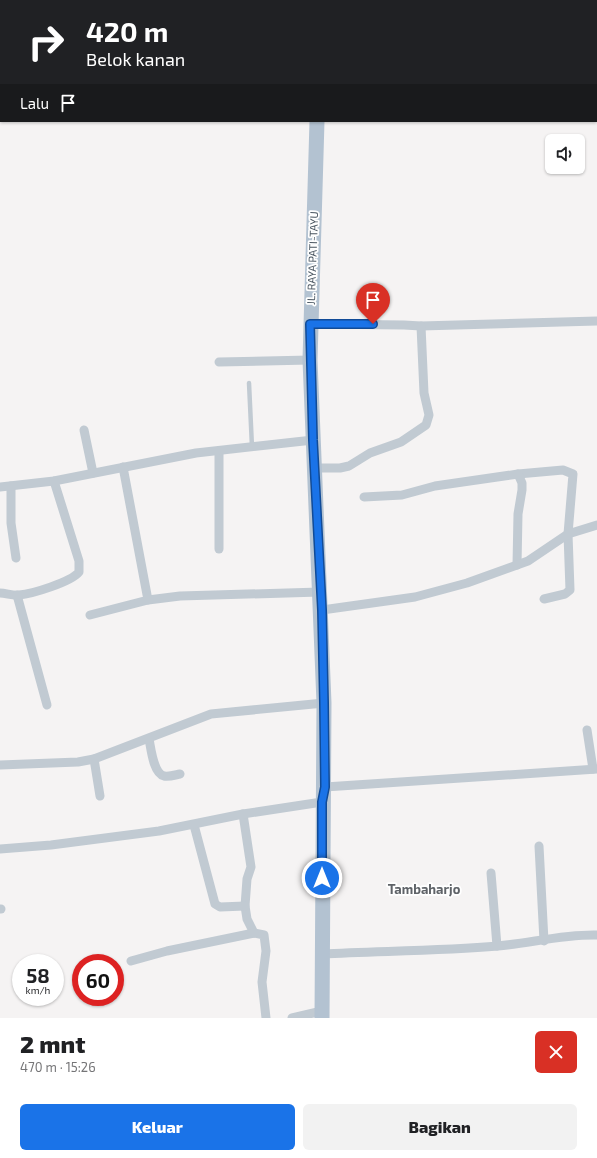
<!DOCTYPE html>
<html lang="id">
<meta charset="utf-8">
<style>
:root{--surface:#fff;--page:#f2f2f2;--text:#202124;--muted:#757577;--accent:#1a73e8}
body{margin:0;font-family:"Exo 2",sans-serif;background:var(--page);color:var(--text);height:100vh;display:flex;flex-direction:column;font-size:15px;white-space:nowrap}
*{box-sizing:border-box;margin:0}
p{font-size:13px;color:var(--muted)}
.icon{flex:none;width:22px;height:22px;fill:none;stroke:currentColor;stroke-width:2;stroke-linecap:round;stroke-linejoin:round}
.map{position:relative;height:1018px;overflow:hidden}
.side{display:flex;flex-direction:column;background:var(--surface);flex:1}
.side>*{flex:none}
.guide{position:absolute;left:0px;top:0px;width:597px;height:122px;box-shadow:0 1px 3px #0004;background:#202124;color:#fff;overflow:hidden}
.buttons{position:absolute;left:545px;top:134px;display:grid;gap:8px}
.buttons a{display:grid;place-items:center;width:40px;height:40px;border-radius:6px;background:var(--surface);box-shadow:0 1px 3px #0004;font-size:20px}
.speed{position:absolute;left:12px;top:954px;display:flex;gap:8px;font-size:20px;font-weight:700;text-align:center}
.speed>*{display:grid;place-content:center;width:52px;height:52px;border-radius:50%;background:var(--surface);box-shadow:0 1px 3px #0004;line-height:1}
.speed small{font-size:10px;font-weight:400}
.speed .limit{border:6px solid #d22;background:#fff;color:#111}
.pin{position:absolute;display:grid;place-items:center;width:34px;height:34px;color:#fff;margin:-41px -17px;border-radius:50% 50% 50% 0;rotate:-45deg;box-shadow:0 0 4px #0007}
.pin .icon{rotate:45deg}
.me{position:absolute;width:44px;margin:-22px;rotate:0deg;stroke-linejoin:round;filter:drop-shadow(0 0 3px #0008)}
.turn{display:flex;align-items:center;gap:14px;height:84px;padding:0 20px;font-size:18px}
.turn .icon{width:52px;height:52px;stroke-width:2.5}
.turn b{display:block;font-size:28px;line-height:34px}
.then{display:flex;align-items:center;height:38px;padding:0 20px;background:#0003;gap:8px;font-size:15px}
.round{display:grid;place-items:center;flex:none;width:42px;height:42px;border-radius:6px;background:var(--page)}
.head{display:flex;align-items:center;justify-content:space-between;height:68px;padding:0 20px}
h1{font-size:24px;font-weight:800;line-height:30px}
.action{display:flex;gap:8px;margin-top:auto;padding:8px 20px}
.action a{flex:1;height:46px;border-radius:6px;background:var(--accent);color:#fff;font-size:16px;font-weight:800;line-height:46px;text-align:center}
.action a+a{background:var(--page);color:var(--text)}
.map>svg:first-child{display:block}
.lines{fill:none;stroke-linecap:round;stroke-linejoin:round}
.service{stroke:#c1cad2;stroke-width:4.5}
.minor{stroke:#c1cad2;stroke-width:9}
.primary{stroke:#b3c2d1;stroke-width:15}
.route-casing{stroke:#114b97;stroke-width:10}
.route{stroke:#1a73e8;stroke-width:7}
.labels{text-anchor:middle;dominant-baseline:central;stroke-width:3.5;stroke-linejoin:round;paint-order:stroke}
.street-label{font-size:11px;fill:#4a5661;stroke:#fff}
.quarter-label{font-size:13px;font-weight:bold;fill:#5f6368;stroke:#fff}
</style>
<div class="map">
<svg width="597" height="1018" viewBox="0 0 597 1018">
<rect width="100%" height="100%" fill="#f5f3f3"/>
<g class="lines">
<path class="service" d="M249 383 252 447"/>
<g class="minor">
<path d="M395 1V0"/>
<path d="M427 1V0"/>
<path d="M446 1V0"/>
<path d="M476 1V0"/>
<path d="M0 92H1"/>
<path d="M310 324 404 325 421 326 597 321"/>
<path d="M219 362 310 360"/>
<path d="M84 430 93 473"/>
<path d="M219 451V549"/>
<path d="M315 468H340L349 466 370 453 401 442 426 425 429 415 424 393 421 326"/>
<path d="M518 474 563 470 573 474 568 534 570 590 565 594 544 599"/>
<path d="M11 486V523L16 558"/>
<path d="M0 487 54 481 196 453 313 440"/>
<path d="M364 497 402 495 435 486 518 474 522 483V490L518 514 517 565"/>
<path d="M0 593C6 593 13 596 19 595 32 594 71 582 79 572V561L54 481"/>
<path d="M17 595 47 705"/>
<path d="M148 600 180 596 320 592"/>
<path d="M322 610 415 597 467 583 528 561 568 534 597 525"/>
<path d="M90 615 148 600 123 467"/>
<path d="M587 730 593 769"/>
<path d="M149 739C151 748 153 773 164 776 169 777 175 775 180 774"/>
<path d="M94 759 100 796"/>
<path d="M0 765 78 762 94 759 211 714 324 703"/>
<path d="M325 787 597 769"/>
<path d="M243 814 251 867 247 879 245 906 247 919 254 933 264 935 266 951 262 982 266 1018"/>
<path d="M194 825 215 904 220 907 245 906"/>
<path d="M539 846 544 941"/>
<path d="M0 849 51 845 159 831 243 814 322 802"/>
<path d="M491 873 497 946"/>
<path d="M0 909H1"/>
<path d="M322 954C380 951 439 951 498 946 531 943 564 934 597 935"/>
<path d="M131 961 167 951 254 933"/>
<path d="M292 1018 322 1011"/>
</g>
<g class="primary">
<path d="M323 1V0"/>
<path d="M317 121 310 360 324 703 322 1018"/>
</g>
</g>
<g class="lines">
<g class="route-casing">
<path id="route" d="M322 878V802L325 787 324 703 322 610 313 440 310 324H373"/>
</g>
<use href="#route" class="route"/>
</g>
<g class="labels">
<g class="street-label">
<text transform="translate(312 258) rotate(-88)">JL. RAYA PATI-TAYU</text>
</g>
<g class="quarter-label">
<text x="424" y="889">Tambaharjo</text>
</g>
</g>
</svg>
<div class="buttons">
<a><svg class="icon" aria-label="sound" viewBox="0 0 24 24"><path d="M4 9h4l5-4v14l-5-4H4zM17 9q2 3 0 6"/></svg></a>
</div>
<div class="speed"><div>58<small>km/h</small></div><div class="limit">60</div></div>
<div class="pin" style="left:373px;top:324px;background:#d93025"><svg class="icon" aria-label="arrive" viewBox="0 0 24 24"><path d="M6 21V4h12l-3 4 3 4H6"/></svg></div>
<svg class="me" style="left:322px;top:878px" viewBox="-20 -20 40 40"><circle r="17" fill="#1a73e8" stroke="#fff" stroke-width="3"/><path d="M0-11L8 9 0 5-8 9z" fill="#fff"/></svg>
<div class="guide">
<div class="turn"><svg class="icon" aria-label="right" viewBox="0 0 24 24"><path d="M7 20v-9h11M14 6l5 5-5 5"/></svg><div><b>420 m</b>Belok kanan</div></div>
<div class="then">Lalu<svg class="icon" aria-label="arrive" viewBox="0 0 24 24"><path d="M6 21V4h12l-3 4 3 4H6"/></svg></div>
</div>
</div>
<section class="side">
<div class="head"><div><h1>2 mnt</h1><p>470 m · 15:26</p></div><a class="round" style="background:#d93025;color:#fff"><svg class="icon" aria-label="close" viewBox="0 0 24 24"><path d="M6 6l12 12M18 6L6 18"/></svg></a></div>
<div class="action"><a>Keluar</a><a>Bagikan</a></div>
</section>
